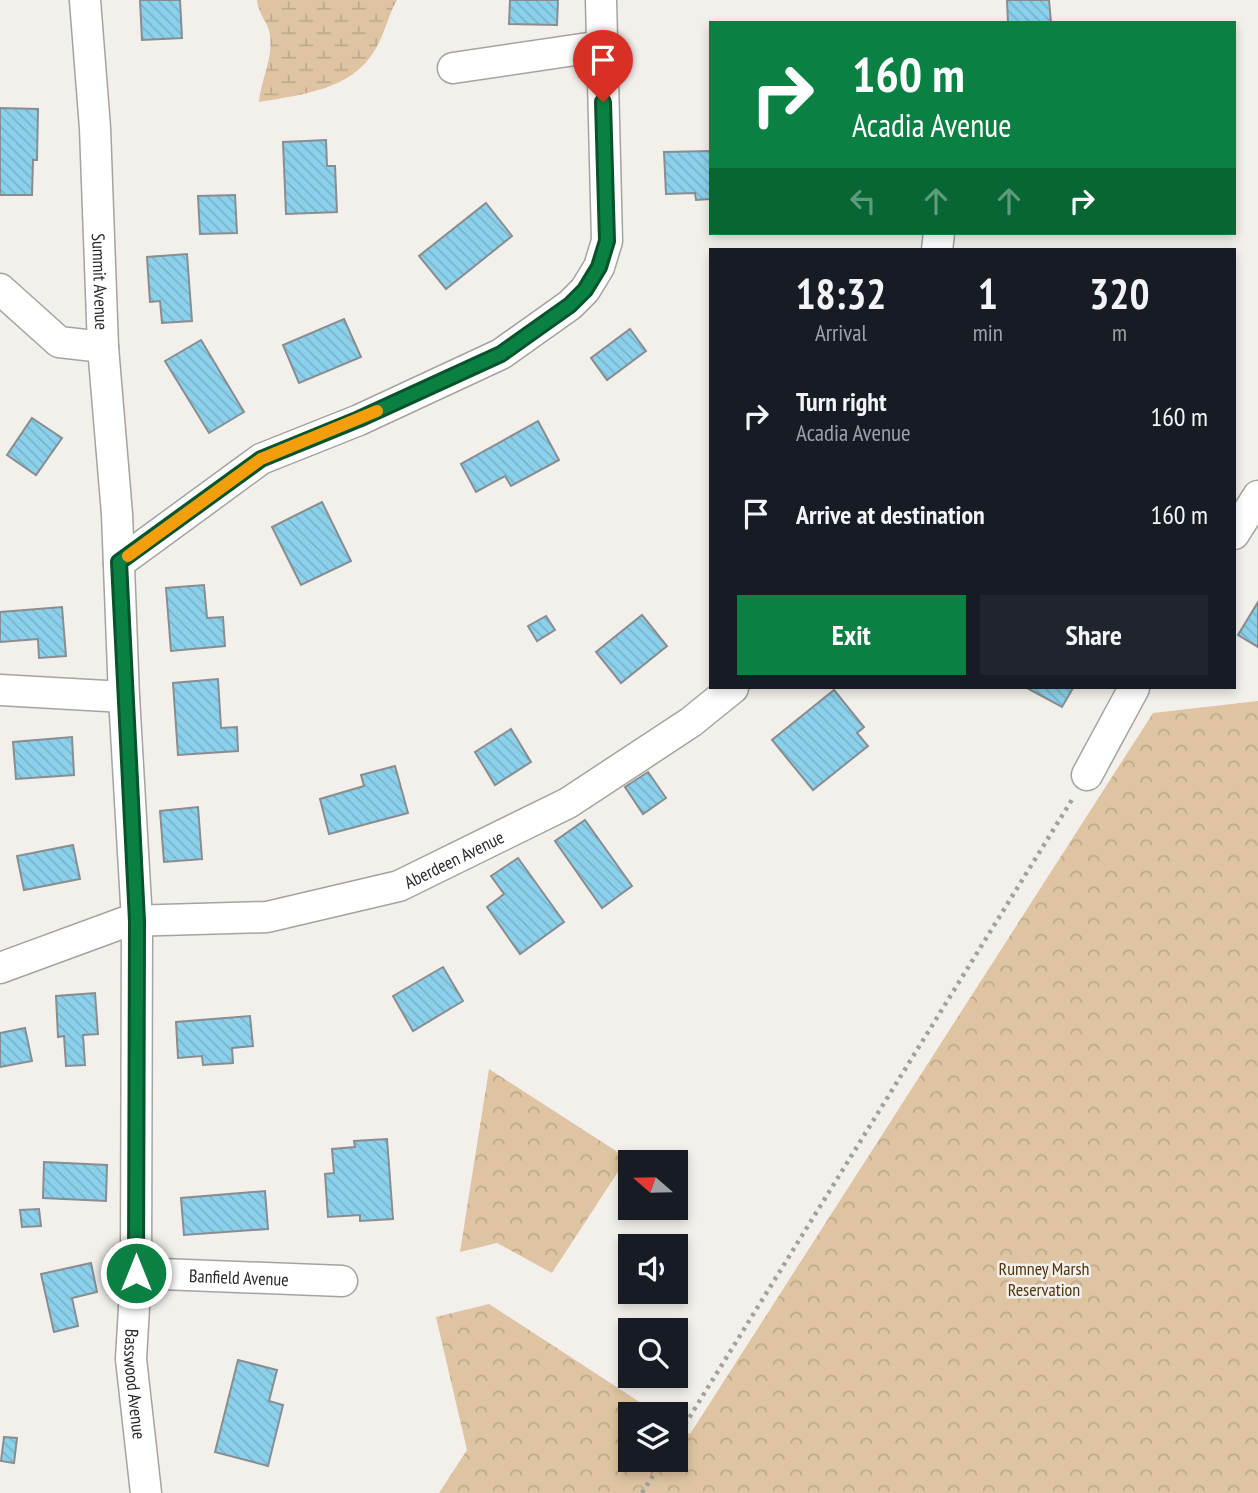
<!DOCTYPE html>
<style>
:root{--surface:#171b24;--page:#20242c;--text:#f1f3f6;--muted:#9ea1a6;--accent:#0b8043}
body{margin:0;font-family:"PT Sans Narrow",sans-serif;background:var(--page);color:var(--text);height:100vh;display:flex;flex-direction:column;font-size:26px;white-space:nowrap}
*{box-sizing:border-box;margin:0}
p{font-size:23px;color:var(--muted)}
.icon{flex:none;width:38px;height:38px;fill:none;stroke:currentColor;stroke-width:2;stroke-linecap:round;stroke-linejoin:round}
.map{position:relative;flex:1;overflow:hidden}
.side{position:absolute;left:709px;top:248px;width:527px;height:441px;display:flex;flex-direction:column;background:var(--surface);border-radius:0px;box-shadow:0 4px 10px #0003}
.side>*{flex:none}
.hud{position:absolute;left:709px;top:21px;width:527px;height:214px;border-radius:0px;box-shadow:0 4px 10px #0003;background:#0b8043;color:#fff;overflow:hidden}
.needle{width:46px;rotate:290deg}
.buttons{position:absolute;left:618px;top:1150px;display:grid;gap:14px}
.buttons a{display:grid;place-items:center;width:70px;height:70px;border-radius:0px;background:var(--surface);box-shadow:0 4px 10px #0003;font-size:35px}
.pin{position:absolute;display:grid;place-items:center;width:60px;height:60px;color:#fff;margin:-72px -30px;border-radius:50% 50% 50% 0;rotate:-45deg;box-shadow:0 0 7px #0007}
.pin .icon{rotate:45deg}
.me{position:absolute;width:77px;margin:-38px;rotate:0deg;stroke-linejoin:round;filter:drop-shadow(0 0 5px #0008)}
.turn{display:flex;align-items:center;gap:24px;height:147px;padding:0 28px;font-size:32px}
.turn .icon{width:91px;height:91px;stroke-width:2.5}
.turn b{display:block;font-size:49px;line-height:60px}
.lanes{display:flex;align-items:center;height:66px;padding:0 28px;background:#0003;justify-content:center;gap:35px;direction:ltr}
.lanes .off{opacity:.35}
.eta{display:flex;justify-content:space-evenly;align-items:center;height:119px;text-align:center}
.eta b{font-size:42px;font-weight:700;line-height:49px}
.cta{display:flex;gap:14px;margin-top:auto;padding:14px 28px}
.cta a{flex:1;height:80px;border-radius:0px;background:var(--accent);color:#fff;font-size:28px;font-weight:700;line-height:80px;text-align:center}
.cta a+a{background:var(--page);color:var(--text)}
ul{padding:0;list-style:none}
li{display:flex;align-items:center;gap:21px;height:98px;padding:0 28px}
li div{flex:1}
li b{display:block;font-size:26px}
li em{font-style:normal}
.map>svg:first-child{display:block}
.wetland{fill:url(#wetland-marsh)}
.park{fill:url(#park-crowns)}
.building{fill:url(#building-back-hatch);stroke:#898d8f;stroke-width:2}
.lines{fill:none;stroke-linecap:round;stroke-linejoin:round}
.minor-casing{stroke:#a5a39f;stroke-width:33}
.path{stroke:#a3a19d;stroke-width:4.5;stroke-dasharray:3.5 5;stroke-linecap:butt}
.minor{stroke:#fff;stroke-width:30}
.route-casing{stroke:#07532c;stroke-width:18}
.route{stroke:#0b8043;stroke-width:12}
.slow{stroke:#f59e0b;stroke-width:12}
.labels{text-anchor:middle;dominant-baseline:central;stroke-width:5;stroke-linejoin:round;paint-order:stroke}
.street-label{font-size:18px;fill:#2a2927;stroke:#f3f0ec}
.park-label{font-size:18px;fill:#4e340b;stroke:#f3f0ec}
</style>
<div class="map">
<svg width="1258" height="1493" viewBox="0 0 1258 1493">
<defs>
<pattern id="wetland-marsh" width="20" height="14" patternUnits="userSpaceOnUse" patternTransform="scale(1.75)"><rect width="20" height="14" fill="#dec4a2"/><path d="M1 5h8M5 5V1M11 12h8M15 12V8" fill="none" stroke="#bfa88c"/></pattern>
<pattern id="park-crowns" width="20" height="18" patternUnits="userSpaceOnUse" patternTransform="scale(1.75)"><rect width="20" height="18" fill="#dec4a2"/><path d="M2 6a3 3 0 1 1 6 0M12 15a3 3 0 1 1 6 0" fill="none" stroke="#bfa88c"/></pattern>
<pattern id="building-back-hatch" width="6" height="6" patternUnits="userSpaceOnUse" patternTransform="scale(1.75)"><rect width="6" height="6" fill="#8cd1ec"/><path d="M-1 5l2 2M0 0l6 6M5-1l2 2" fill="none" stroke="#79b3ca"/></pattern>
</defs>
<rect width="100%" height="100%" fill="#f3f0ec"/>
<path class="wetland" d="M257 0H397C388 15 385 34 375 50 352 90 300 95 259 102 261 79 273 60 270 36 269 22 258 15 257 0Z"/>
<g class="park">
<path d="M1258 701V1493H439L467 1450 436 1317 489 1304 658 1414H630V1460H676V1425L690 1434 1153 713Z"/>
<path d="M489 1069 627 1158 552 1273 497 1243 460 1252Z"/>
</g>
<g class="building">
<path d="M140 0H180L182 38 142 40Z"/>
<path d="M510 0H558L557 25 509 24Z"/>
<path d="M1007 0H1049L1051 22 1008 23Z"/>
<path d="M0 108 38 109 37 160H33L32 195H0Z"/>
<path d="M326 140 327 166H335L337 212 286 214 283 142Z"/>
<path d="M710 151V199L696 200 695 193 666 194 664 152Z"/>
<path d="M235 195 237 233 200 234 198 196Z"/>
<path d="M486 203 512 236 446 289 419 256Z"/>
<path d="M187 254 192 321 162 323 160 301 150 302 147 257Z"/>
<path d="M344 319 361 357 299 383 283 345Z"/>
<path d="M630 329 646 351 607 380 591 358Z"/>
<path d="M201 340 244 412 209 433 165 361Z"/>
<path d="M32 418 62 438 36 475 7 455Z"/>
<path d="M538 421 559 460 511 486 505 476 476 492 461 464Z"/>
<path d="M322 502 351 561 301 585 272 527Z"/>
<path d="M204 585 207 618 223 617 225 646 171 651 166 588Z"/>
<path d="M1258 602V647L1238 635Z"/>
<path d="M62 607 66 656 39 658 38 639 0 642V612Z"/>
<path d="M642 615 667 646 621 683 596 652Z"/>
<path d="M546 616 555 630 537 641 528 626Z"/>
<path d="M218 679 221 728 237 727 238 751 178 755 173 683Z"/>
<path d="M1027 688H1073L1062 707Z"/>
<path d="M834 690 864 727 857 733 868 746 813 790 772 740Z"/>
<path d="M511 729 531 762 495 785 475 752Z"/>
<path d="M72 737 74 775 16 779 13 742Z"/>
<path d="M395 766 408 813 329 834 320 799 364 786 361 775Z"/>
<path d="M648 772 666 798 643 814 625 787Z"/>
<path d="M198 807 202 859 164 862 160 811Z"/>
<path d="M585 820 632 886 602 908 555 841Z"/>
<path d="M73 845 80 879 24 890 17 856Z"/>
<path d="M518 858 564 922 520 954 487 907 504 894 491 876Z"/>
<path d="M443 967 463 1001 413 1031 393 996Z"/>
<path d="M95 993 98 1034 83 1035 85 1065 66 1066 64 1036 58 1037 56 996Z"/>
<path d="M250 1016 253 1046 232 1048 233 1063 203 1065 202 1056 178 1058 176 1022Z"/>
<path d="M25 1028 32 1061 0 1067V1033Z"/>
<path d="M387 1139 393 1219 360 1221V1215L328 1217 325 1174 334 1173 332 1149 355 1147 354 1141Z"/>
<path d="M44 1162 107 1165 106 1201 43 1198Z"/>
<path d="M265 1191 268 1229 184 1235 181 1198Z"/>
<path d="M39 1209 41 1226 22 1227 20 1210Z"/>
<path d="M91 1263 97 1292 72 1298 78 1326 54 1332 41 1274Z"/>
<path d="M238 1360 277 1370 269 1401 283 1405 268 1466 215 1452Z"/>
<path d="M4 1437 17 1438 14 1463 1 1461Z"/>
</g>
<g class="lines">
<g class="minor-casing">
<g id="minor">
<path id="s1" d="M85 0 95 128 103 347 117 514 124 697 137 921 136 1273 131 1359 146 1493"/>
<path d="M453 68 602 46"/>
<path d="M937 250 939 233"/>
<path d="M0 289 59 342 103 347"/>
<path d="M1234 534 1258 496"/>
<path d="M119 563 261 459 359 420 501 354 570 305 585 290 599 267 607 241 601 0"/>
<path d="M0 690 124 697"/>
<path d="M1087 775 1134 688"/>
<path id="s2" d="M0 968 128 921 267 917 399 886 568 803 691 722 733 688"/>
<path id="s3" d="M136 1273 342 1281"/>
</g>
</g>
<g class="path">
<path d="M676 1439 1073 798"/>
<path d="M642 1493 663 1460"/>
</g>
<use href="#minor" class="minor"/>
</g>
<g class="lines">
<g class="route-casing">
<path id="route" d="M136 1273 137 921 119 562 261 459 359 419 501 354 570 305 585 290 599 267 607 241 603 102"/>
</g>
<use href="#route" class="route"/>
<path class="slow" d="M128 556 261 459 377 411"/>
</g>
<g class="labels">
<g class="street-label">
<text stroke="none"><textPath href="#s1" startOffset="282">Summit Avenue</textPath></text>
<text stroke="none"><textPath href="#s2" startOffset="472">Aberdeen Avenue</textPath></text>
<text stroke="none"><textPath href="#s3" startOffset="103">Banfield Avenue</textPath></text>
<text stroke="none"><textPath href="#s1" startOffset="1386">Basswood Avenue</textPath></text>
</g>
<g class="park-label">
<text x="1044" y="1268">Rumney Marsh<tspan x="1044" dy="21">Reservation</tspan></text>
</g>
</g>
</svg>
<div class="buttons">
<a><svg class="needle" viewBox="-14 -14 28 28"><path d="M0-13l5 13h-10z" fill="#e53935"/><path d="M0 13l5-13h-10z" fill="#9ea1a6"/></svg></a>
<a><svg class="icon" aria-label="sound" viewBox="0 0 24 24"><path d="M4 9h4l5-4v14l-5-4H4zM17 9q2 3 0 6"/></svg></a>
<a><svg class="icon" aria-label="search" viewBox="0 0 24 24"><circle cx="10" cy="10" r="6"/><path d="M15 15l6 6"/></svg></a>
<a><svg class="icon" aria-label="layers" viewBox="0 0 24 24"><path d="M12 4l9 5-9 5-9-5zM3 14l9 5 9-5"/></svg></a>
</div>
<div class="pin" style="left:603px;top:102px;background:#d93025"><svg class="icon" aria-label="arrive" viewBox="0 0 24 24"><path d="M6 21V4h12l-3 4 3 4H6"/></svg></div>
<svg class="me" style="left:136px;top:1273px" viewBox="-20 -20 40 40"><circle r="17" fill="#0b8043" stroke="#fff" stroke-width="3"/><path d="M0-11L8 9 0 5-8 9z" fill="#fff"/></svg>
<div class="hud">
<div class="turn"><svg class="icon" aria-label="right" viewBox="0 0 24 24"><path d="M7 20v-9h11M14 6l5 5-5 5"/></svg><div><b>160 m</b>Acadia Avenue</div></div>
<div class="lanes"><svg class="icon off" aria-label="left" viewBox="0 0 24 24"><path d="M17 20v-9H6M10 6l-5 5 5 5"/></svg><svg class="icon off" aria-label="ahead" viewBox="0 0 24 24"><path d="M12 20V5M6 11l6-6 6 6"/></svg><svg class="icon off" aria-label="ahead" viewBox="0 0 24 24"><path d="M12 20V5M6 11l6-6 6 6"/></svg><svg class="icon" aria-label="right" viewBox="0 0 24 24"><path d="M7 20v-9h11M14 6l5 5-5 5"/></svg></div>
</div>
<section class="side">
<div class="eta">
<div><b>18:32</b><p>Arrival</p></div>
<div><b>1</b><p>min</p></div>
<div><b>320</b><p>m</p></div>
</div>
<ul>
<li><svg class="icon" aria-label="right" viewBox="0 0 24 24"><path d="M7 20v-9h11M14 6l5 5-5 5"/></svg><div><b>Turn right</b><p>Acadia Avenue</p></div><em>160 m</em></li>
<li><svg class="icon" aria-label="arrive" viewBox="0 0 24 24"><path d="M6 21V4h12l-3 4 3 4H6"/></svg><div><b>Arrive at destination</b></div><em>160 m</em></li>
</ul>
<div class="cta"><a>Exit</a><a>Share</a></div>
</section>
</div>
